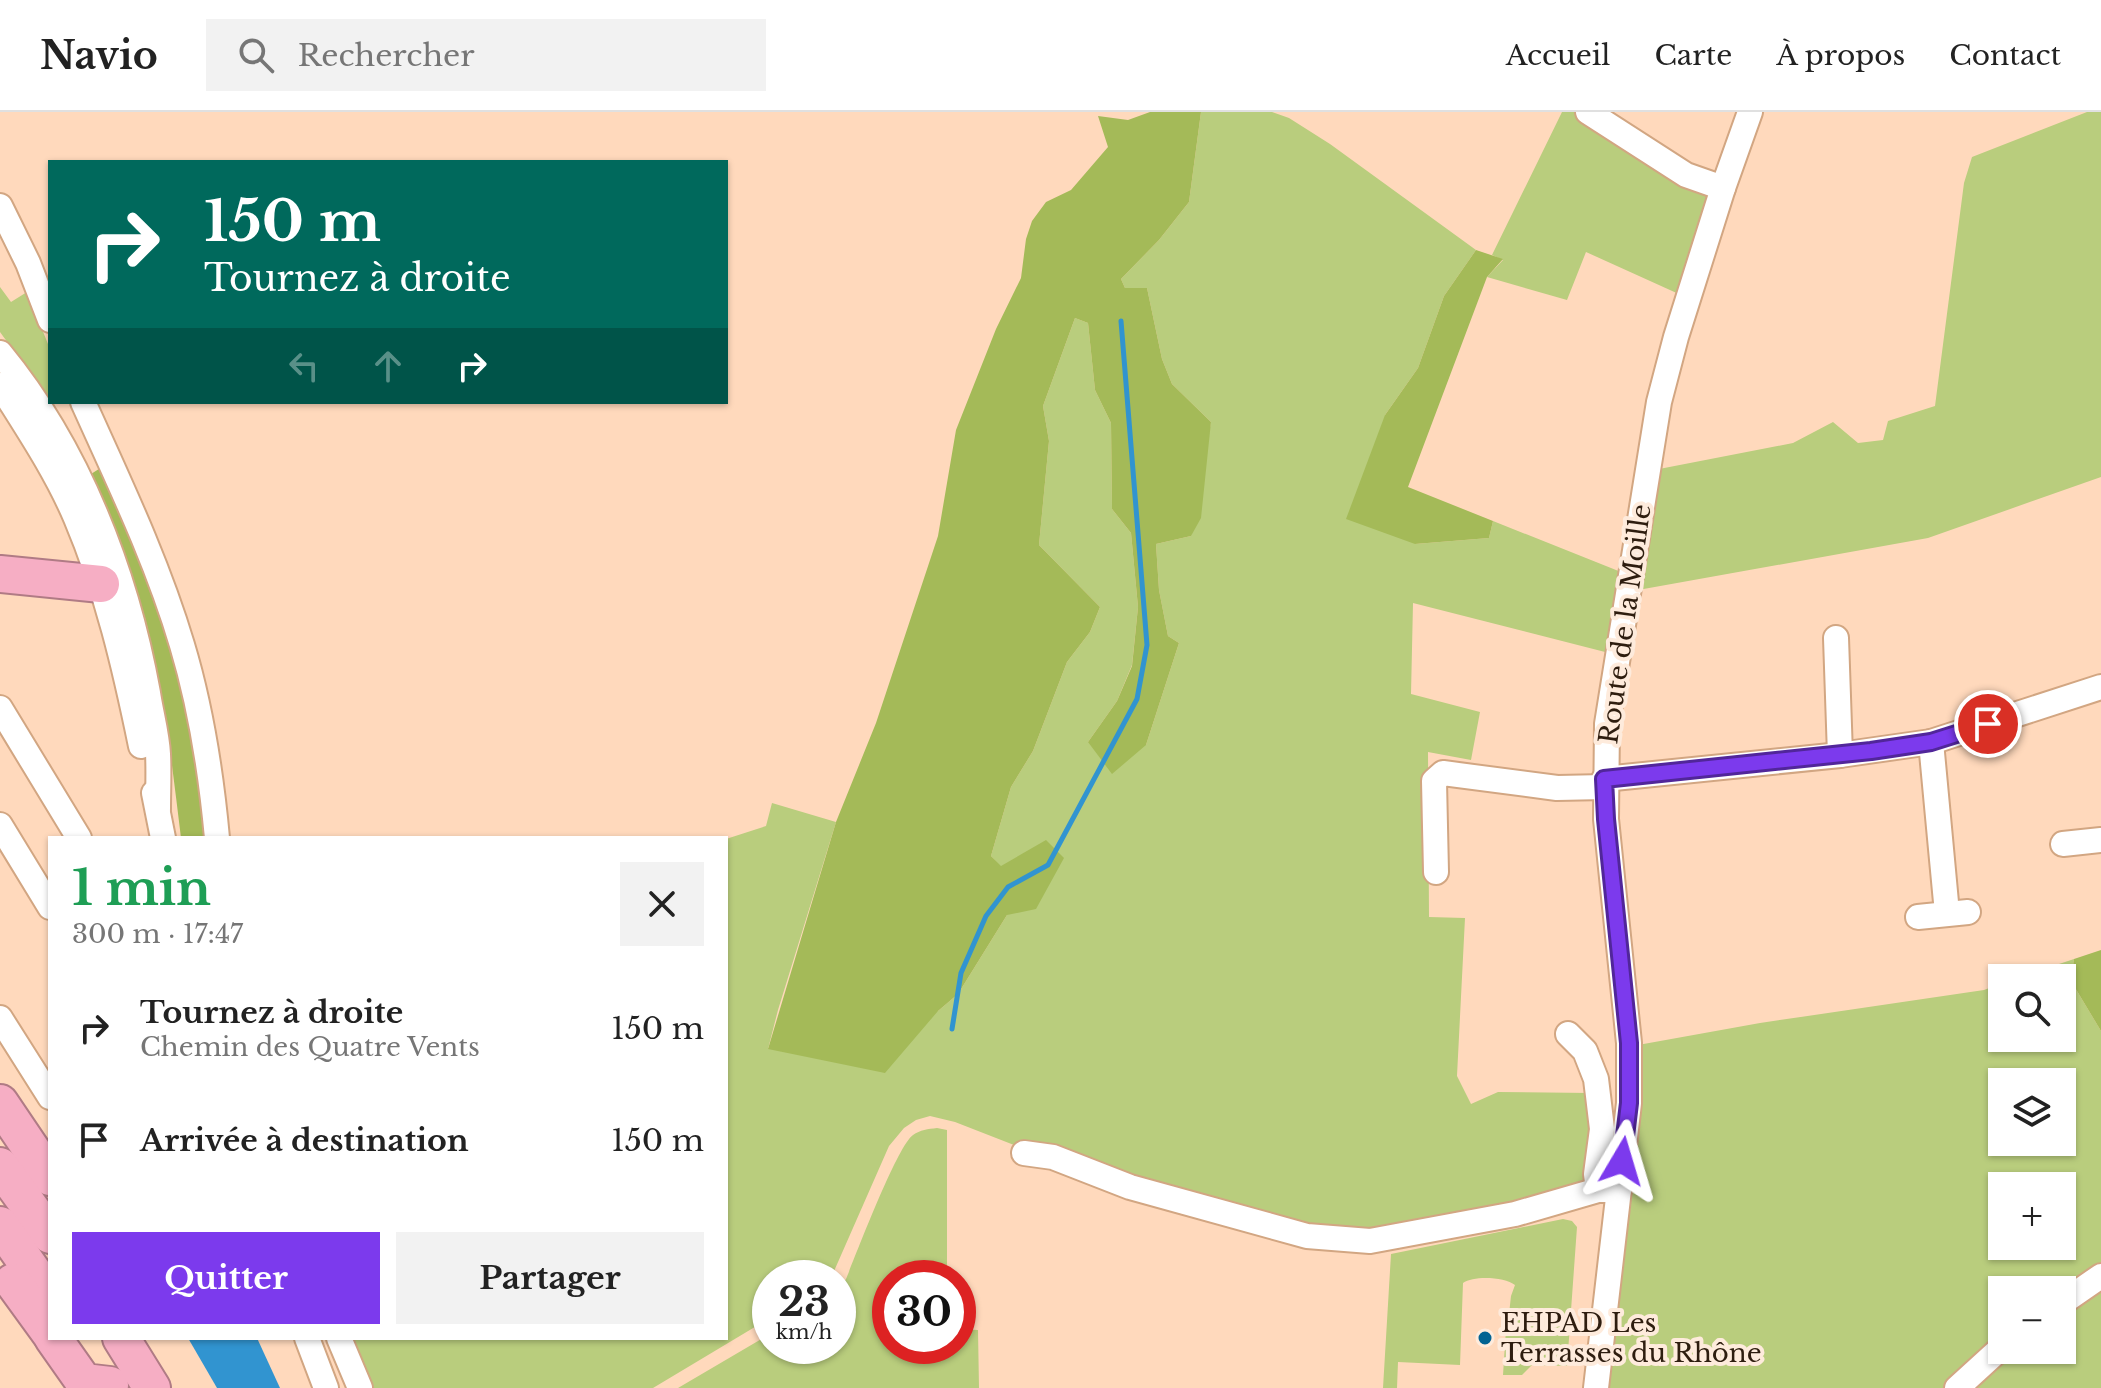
<!DOCTYPE html>
<html lang="fr">
<meta charset="utf-8">
<style>
:root{--surface:#fff;--page:#f2f2f2;--text:#222;--muted:#767676;--line:#e0e0e0;--accent:#7c3aed}
body{margin:0;font-family:"Libre Baskerville",serif;background:var(--page);color:var(--text);height:100vh;display:flex;flex-direction:column;font-size:30px;white-space:nowrap}
*{box-sizing:border-box;margin:0}
p{font-size:26px;color:var(--muted)}
.icon{flex:none;width:44px;height:44px;fill:none;stroke:currentColor;stroke-width:2;stroke-linecap:round;stroke-linejoin:round}
.map{position:relative;flex:1;overflow:hidden}
.sheet{position:absolute;left:48px;top:724px;width:680px;height:504px;display:flex;flex-direction:column;background:var(--surface);border-radius:0px;box-shadow:0 2px 6px #0004}
.sheet>*{flex:none}
.hud{position:absolute;left:48px;top:48px;width:680px;height:244px;border-radius:0px;box-shadow:0 2px 6px #0004;background:#00695c;color:#fff;overflow:hidden}
.buttons{position:absolute;left:1988px;top:852px;display:grid;gap:16px}
.buttons a{display:grid;place-items:center;width:88px;height:88px;border-radius:0px;background:var(--surface);box-shadow:0 2px 6px #0004;font-size:40px}
.speed{position:absolute;left:752px;top:1148px;display:flex;gap:16px;font-size:40px;font-weight:700;text-align:center}
.speed>*{display:grid;place-content:center;width:104px;height:104px;border-radius:50%;background:var(--surface);box-shadow:0 2px 6px #0004;line-height:1}
.speed small{font-size:20px;font-weight:400}
.speed .limit{border:12px solid #d22;background:#fff;color:#111}
.pin{position:absolute;display:grid;place-items:center;width:68px;height:68px;color:#fff;margin:-34px;border:4px solid #fff;border-radius:50%;box-shadow:0 2px 8px #0007}
.me{position:absolute;width:88px;margin:-44px;rotate:7deg;stroke-linejoin:round;filter:drop-shadow(0 0 6px #0008)}
.turn{display:flex;align-items:center;gap:28px;height:168px;padding:0 24px;font-size:36px}
.turn .icon{width:104px;height:104px;stroke-width:2.5}
.turn b{display:block;font-size:56px;line-height:68px}
.lanes{display:flex;align-items:center;height:76px;padding:0 24px;background:#0003;justify-content:center;gap:40px;direction:ltr}
.lanes .off{opacity:.35}
.round{display:grid;place-items:center;flex:none;width:84px;height:84px;border-radius:0px;background:var(--page)}
.headline{display:flex;align-items:center;justify-content:space-between;height:136px;padding:0 24px}
h1{font-size:48px;font-weight:800;line-height:60px;color:#1e9e55}
.action{display:flex;gap:16px;margin-top:auto;padding:16px 24px}
.action a{flex:1;height:92px;border-radius:0px;background:var(--accent);color:#fff;font-size:32px;font-weight:800;line-height:92px;text-align:center}
.action a+a{background:var(--page);color:var(--text)}
ul{padding:0;list-style:none}
li{display:flex;align-items:center;gap:24px;height:112px;padding:0 24px}
li div{flex:1}
li b{display:block;font-size:30px}
li em{font-style:normal}
header{display:flex;align-items:center;gap:48px;box-sizing:border-box;height:112px;padding:0 40px;background:var(--surface);border-bottom:2px solid var(--line)}
header strong{font-size:38px}
nav{display:flex;gap:44px;margin-inline-start:auto;font-size:28px}
.search{width:560px;height:72px;background:var(--page);display:flex;align-items:center;gap:20px;box-sizing:border-box;padding:0 28px;border-radius:0px;color:var(--muted);font-size:30px}
.map>svg:first-child{display:block}
.green{fill:#b9cd7d;fill-rule:evenodd}
.forest{fill:#a4ba58}
.water{fill:#3194d0}
.lines{fill:none;stroke-linecap:round;stroke-linejoin:round}
.stream{stroke:#3194d0;stroke-width:5}
.minor-casing{stroke:#d2a682;stroke-width:28}
.highway-casing{stroke:#b07b85;stroke-width:40}
.minor{stroke:#fff;stroke-width:24}
.highway{stroke:#f6aec4;stroke-width:36}
.route-casing{stroke:#51269a;stroke-width:20}
.route{stroke:#7c3aed;stroke-width:14}
.poi-dot{fill:#026392;stroke:#feebdc;stroke-width:3}
.labels{text-anchor:middle;dominant-baseline:central;stroke-width:8;stroke-linejoin:round;paint-order:stroke}
.street-label{font-size:26px;fill:#2e1d0f;stroke:#feebdc}
.poi-label{font-size:26px;fill:#2e1d0f;stroke:#feebdc;text-anchor:start}
</style>
<header>
<strong>Navio</strong>
<div class="search"><svg class="icon" aria-label="search" viewBox="0 0 24 24"><circle cx="10" cy="10" r="6"/><path d="M15 15l6 6"/></svg>Rechercher</div>
<nav><a>Accueil</a><a>Carte</a><a>À propos</a><a>Contact</a></nav>
</header>
<div class="map">
<svg width="2101" height="1276" viewBox="0 0 2101 1276">
<rect width="100%" height="100%" fill="#ffd9bc"/>
<g class="green">
<path d="M1201 0H1272L1289 6 1330 32 1476 138 1444 184 1418 256 1385 303 1415 432 1489 426 1493 409 1621 460 1609 541 1413 491 1411 582 1480 600 1471 648 1428 640 1429 805 1465 806 1457 964 1471 992 1498 980 1591 981 1594 1017 1582 1074 1576 1078 1343 1125 1126 1066 1051 1037 1014 1033 955 1010 930 1004 916 1008 904 1016 889 1034 831 1166H770V1206L653 1276H368L348 1226H726V727L766 714 772 691 836 710 778 898 768 937 938 899 958 882 1007 803 1000 754 991 744 1011 675 1033 639 1067 550 1090 520 1100 495 1039 433 1049 329 1043 294 1075 206 1088 211 1095 278 1111 311 1112 397 1131 421 1138 495 1132 553 1117 589 1088 630 1146 633 1179 531 1168 524 1159 478 1156 432 1191 424 1211 310 1172 272 1162 247 1147 176H1125L1121 167 1159 128 1189 90Z"/>
<path d="M1562 0H1577L1710 86 1681 183 1586 140 1567 188 1487 165 1503 148 1492 143Z"/>
<path d="M2087 0H2101V365L1928 426 1638 478 1654 358 1793 331 1833 310 1858 331 1883 328 1888 309 1935 294 1964 71 1972 45Z"/>
<path d="M0 175 11 190 27 180 50 237V289L0 220Z"/>
<path d="M2074 847 2071 869 2101 919V1153L2062 1178H2002V1226L1946 1276H1607L1638 933 1760 911 1984 878 2002 871V926H2062V866H2017ZM2002 970H2062V1030H2002ZM2002 1074H2062V1134H2002Z"/>
<path d="M937 1016 947 1018V1166H890V1234H958V1217L978 1218 979 1276H678L770 1222V1234H838V1178L846 1167C856 1143 897 1034 913 1023 920 1018 928 1017 937 1016Z"/>
<path d="M1563 1107 1572 1109 1577 1115 1567 1254 1532 1253 1522 1263H1503L1507 1202H1509L1511 1184 1515 1173C1505 1165 1474 1163 1463 1171L1460 1253 1398 1250 1397 1276H1383L1391 1142Z"/>
<path d="M2101 1177V1276H1970L2015 1238H2062V1204Z"/>
</g>
<g class="forest">
<path d="M1150 0H1201L1189 90 1159 128 1121 167 1125 176H1147L1162 247 1172 272 1211 310 1201 406 1191 424 1156 432 1159 478 1168 524 1179 531 1146 633 1112 662 1088 630 1117 589 1132 554 1138 495 1131 421 1112 397 1111 311 1095 278 1088 211 1075 206 1043 294 1049 329 1039 433 1100 495 1090 520 1067 550 1033 639 1011 675 991 744 1001 754 1046 728 1064 746 1036 797 1007 803 958 882 938 899 885 961 768 937 836 710 876 611 938 424 956 318 996 217 1021 166 1026 127 1032 109 1046 90 1071 78 1108 35 1098 4 1128 8Z"/>
<path d="M1476 138 1503 147 1487 165 1408 375 1493 409 1489 426 1415 432 1346 407 1385 303 1418 256 1444 184Z"/>
<path d="M102 355C118 393 136 430 149 469 177 552 198 638 207 726H181C172 653 164 578 145 506 131 457 110 410 91 362Z"/>
<path d="M2101 838V919L2071 869 2074 847Z"/>
</g>
<path class="water" d="M188 1226H257L280 1276H217Z"/>
<g class="lines">
<path class="stream" d="M952 917 961 861 986 804 1008 775 1048 753 1137 587 1147 533 1121 209"/>
<g class="minor-casing">
<g id="minor">
<path d="M1588 0 1686 63 1723 76"/>
<path d="M0 94 28 151 50 208"/>
<path d="M0 241C79 337 126 460 148 581 151 601 157 622 158 642 159 660 158 679 158 697"/>
<path d="M0 273C27 316 56 359 76 406 107 479 125 556 141 634"/>
<path d="M83 290C119 370 157 449 182 533 201 596 211 661 217 726"/>
<path d="M1836 526 1840 643"/>
<path d="M0 596 79 726"/>
<path d="M1931 630 1947 801"/>
<path d="M1604 667 1840 643 1931 630 2101 575"/>
<path d="M154 681 163 726"/>
<path d="M0 713 50 795"/>
<path d="M2063 732 2101 728"/>
<path d="M1436 760 1434 669 1443 661 1557 676 1605 675"/>
<path d="M1918 805 1968 800"/>
<path d="M0 906 50 985"/>
<path d="M1568 922 1585 939 1596 967 1602 1017 1596 1062 1598 1078"/>
<path d="M1024 1041 1053 1045 1130 1075 1307 1124 1370 1129 1515 1102 1598 1078H1619"/>
<path d="M2062 1191 2101 1164"/>
<path d="M307 1226 326 1276"/>
<path d="M339 1226 360 1276"/>
<path d="M1596 1276 1629 991V931L1606 707 1607 612 1659 290 1676 225 1723 76 1750 0"/>
<path d="M1957 1276 2002 1235"/>
</g>
</g>
<g class="highway-casing">
<g id="highway">
<path d="M0 462 101 472"/>
<path d="M0 991 50 1065"/>
<path d="M0 1054 50 1123"/>
<path d="M0 1113 50 1184"/>
<path d="M13 1170 50 1221"/>
<path d="M53 1226 84 1270 110 1273"/>
<path d="M121 1226 152 1276"/>
</g>
</g>
<use href="#minor" class="minor"/>
<use href="#highway" class="highway"/>
</g>
<g class="lines">
<g class="route-casing">
<path id="route" d="M1622 1049 1629 991V931L1606 707 1604 667 1871 639 1931 630 1988 612"/>
</g>
<use href="#route" class="route"/>
</g>
<circle class="poi-dot" cx="1485" cy="1226" r="8"/>
<g class="labels">
<g class="street-label">
<text transform="translate(1625 512) rotate(-82)">Route de la Moille</text>
</g>
<g class="poi-label">
<text x="1501" y="1211">EHPAD Les<tspan x="1501" dy="30">Terrasses du Rhône</tspan></text>
</g>
</g>
</svg>
<div class="buttons">
<a><svg class="icon" aria-label="search" viewBox="0 0 24 24"><circle cx="10" cy="10" r="6"/><path d="M15 15l6 6"/></svg></a>
<a><svg class="icon" aria-label="layers" viewBox="0 0 24 24"><path d="M12 4l9 5-9 5-9-5zM3 14l9 5 9-5"/></svg></a>
<a>+</a>
<a>−</a>
</div>
<div class="speed"><div>23<small>km/h</small></div><div class="limit">30</div></div>
<div class="pin" style="left:1988px;top:612px;background:#d93025"><svg class="icon" aria-label="arrive" viewBox="0 0 24 24"><path d="M6 21V4h12l-3 4 3 4H6"/></svg></div>
<svg class="me" style="left:1622px;top:1049px" viewBox="-20 -20 40 40"><path d="M0-17L14 15 0 8-14 15z" fill="#7c3aed" stroke="#fff" stroke-width="4"/></svg>
<div class="hud">
<div class="turn"><svg class="icon" aria-label="right" viewBox="0 0 24 24"><path d="M7 20v-9h11M14 6l5 5-5 5"/></svg><div><b>150 m</b>Tournez à droite</div></div>
<div class="lanes"><svg class="icon off" aria-label="left" viewBox="0 0 24 24"><path d="M17 20v-9H6M10 6l-5 5 5 5"/></svg><svg class="icon off" aria-label="ahead" viewBox="0 0 24 24"><path d="M12 20V5M6 11l6-6 6 6"/></svg><svg class="icon" aria-label="right" viewBox="0 0 24 24"><path d="M7 20v-9h11M14 6l5 5-5 5"/></svg></div>
</div>
<section class="sheet">
<div class="headline"><div><h1>1 min</h1><p>300 m · 17:47</p></div><a class="round"><svg class="icon" aria-label="close" viewBox="0 0 24 24"><path d="M6 6l12 12M18 6L6 18"/></svg></a></div>
<ul>
<li><svg class="icon" aria-label="right" viewBox="0 0 24 24"><path d="M7 20v-9h11M14 6l5 5-5 5"/></svg><div><b>Tournez à droite</b><p>Chemin des Quatre Vents</p></div><em>150 m</em></li>
<li><svg class="icon" aria-label="arrive" viewBox="0 0 24 24"><path d="M6 21V4h12l-3 4 3 4H6"/></svg><div><b>Arrivée à destination</b></div><em>150 m</em></li>
</ul>
<div class="action"><a>Quitter</a><a>Partager</a></div>
</section>
</div>
